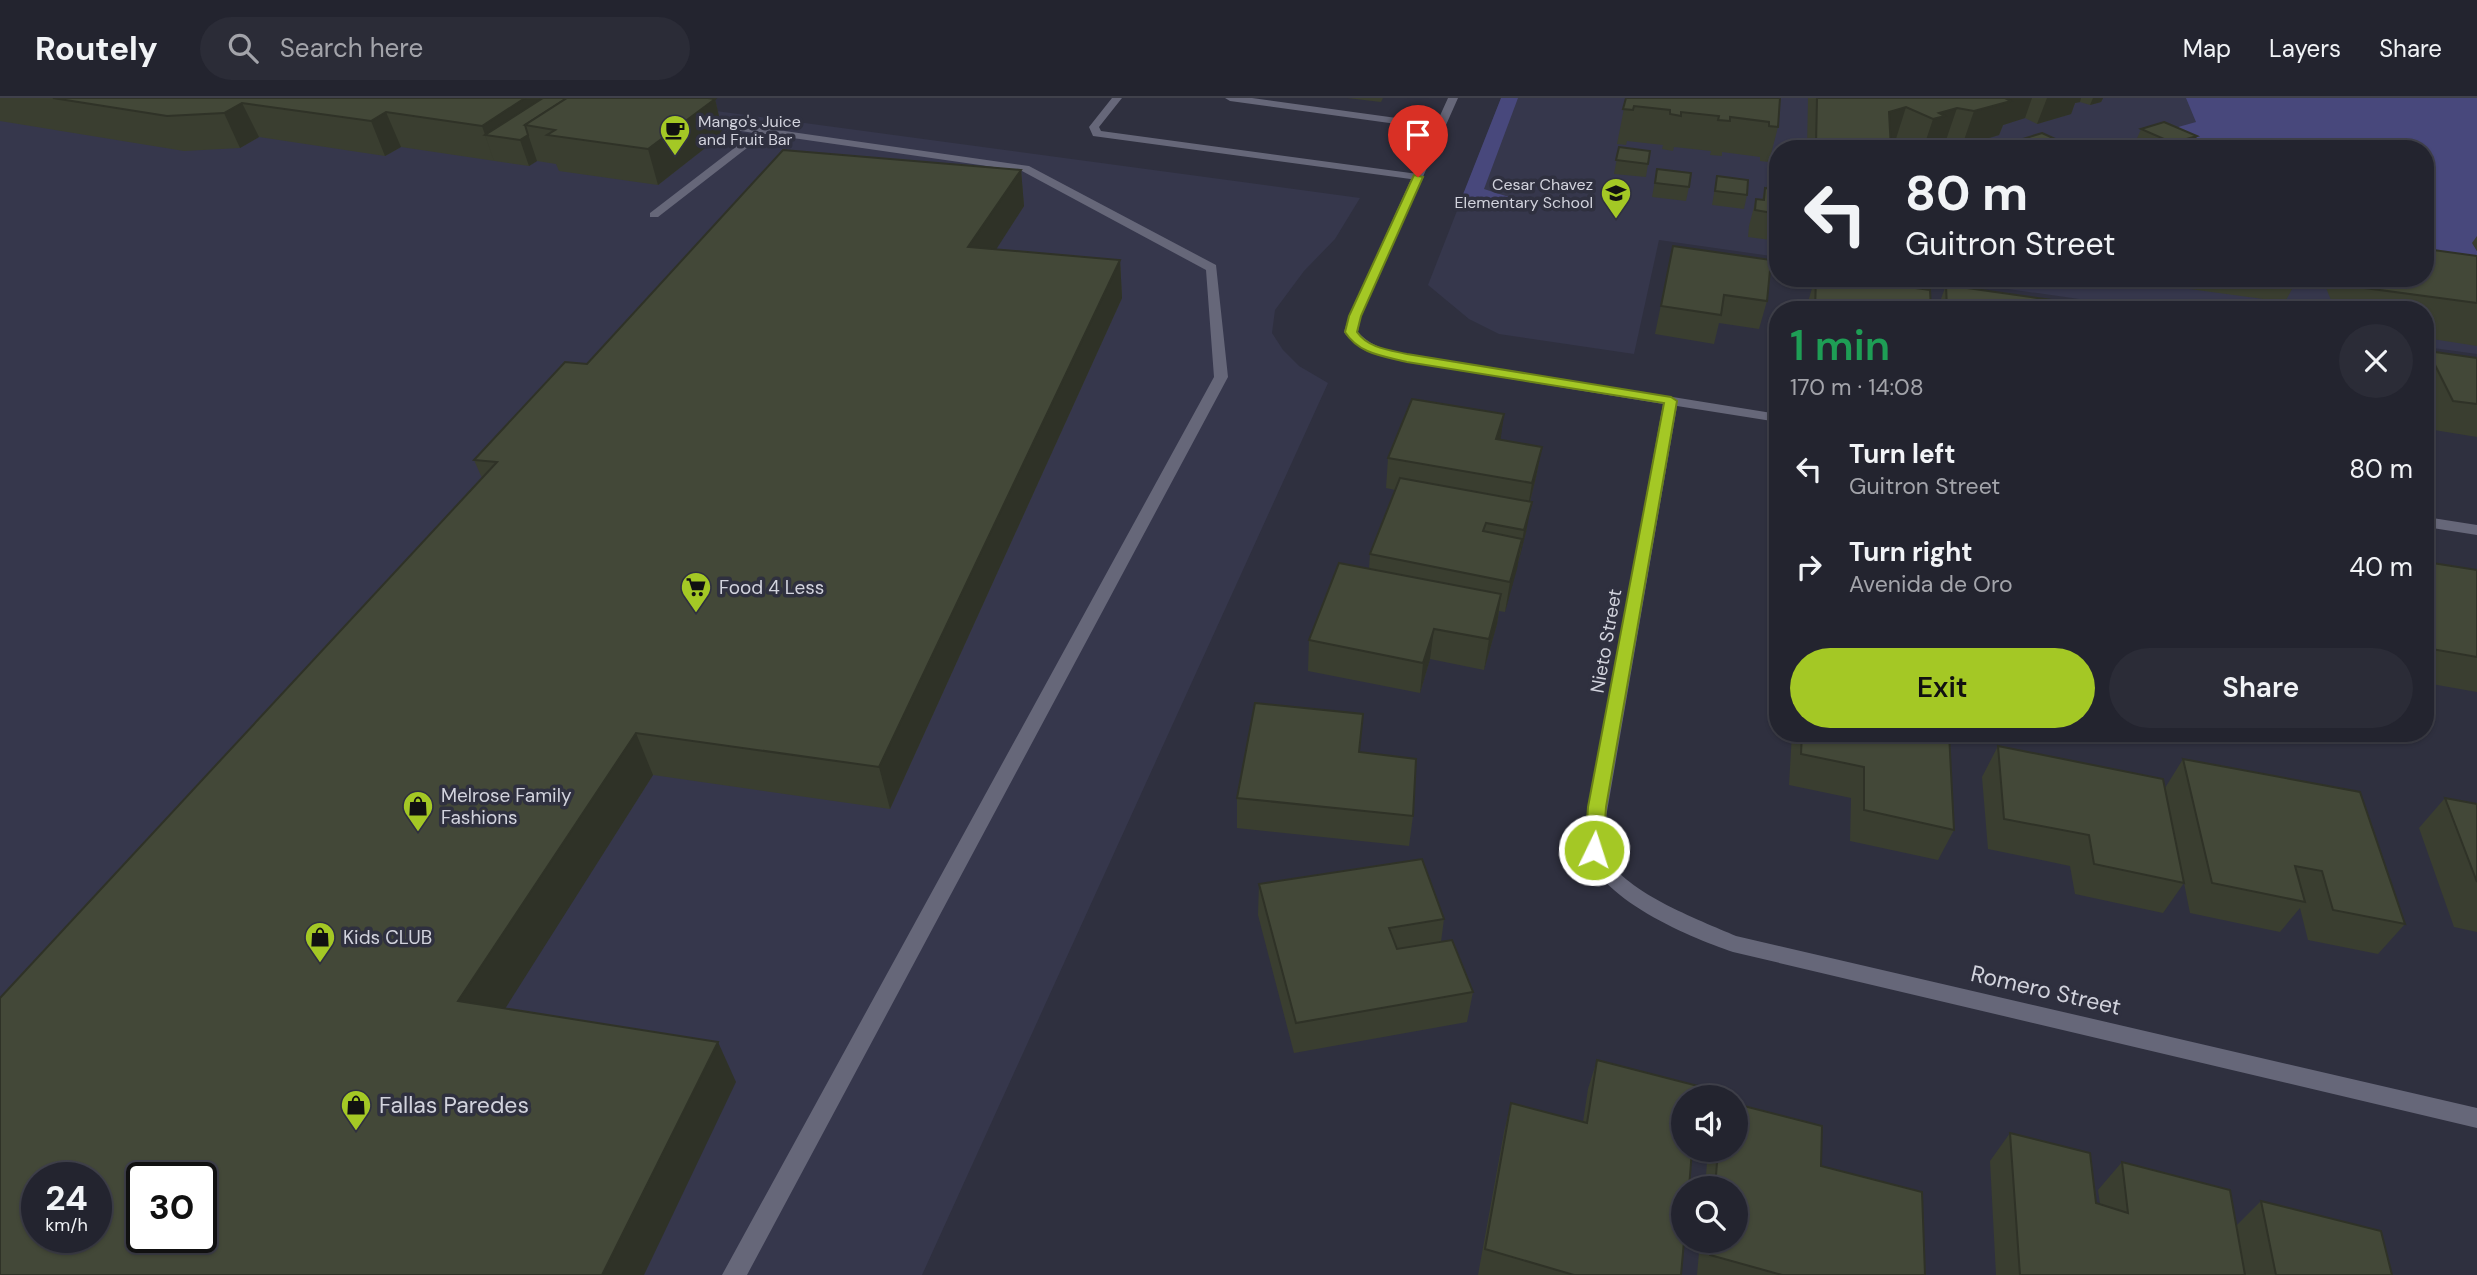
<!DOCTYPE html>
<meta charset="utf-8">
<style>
:root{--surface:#23242f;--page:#2b2c37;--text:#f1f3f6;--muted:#a3a4aa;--line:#40414b;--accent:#a4c825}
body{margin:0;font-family:"DM Sans",sans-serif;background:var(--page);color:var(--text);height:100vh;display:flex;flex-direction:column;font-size:26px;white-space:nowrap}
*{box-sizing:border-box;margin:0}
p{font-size:23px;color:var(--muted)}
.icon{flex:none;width:38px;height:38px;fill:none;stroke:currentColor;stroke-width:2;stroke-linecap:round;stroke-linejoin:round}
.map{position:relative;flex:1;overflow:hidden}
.drawer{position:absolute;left:1769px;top:203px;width:665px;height:441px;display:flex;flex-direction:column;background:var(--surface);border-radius:28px;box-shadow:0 2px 5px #0004,0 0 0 2px var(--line)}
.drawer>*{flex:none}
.guide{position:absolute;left:1769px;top:42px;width:665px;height:147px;border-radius:28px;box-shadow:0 2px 5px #0004,0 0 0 2px var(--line);background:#23242f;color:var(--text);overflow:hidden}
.fabs{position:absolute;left:1671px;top:987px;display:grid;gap:14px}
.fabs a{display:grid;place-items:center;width:77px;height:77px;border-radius:50%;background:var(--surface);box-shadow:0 2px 5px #0004,0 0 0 2px var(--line);font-size:35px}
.speed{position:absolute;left:21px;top:1064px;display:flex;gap:14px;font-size:35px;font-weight:700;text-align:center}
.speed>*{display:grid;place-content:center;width:91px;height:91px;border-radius:50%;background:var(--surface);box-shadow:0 2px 5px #0004,0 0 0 2px var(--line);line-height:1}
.speed small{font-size:18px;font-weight:400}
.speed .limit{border:4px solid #111;border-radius:10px;background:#fff;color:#111}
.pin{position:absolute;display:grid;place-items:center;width:60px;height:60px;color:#fff;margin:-72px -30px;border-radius:50% 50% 50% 0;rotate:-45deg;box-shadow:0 0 7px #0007}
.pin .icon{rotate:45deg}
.me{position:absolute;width:77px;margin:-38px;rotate:4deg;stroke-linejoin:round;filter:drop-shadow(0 0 5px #0008)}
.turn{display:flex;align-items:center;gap:24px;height:147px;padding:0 21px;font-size:32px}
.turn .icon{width:91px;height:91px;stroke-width:2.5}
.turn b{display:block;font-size:49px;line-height:60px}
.round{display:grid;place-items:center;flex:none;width:74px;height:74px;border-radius:37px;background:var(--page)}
.headline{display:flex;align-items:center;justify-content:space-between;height:119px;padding:0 21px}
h1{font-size:42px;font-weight:600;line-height:52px;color:#1e9e55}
.cta{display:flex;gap:14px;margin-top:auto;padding:14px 21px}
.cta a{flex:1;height:80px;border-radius:42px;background:var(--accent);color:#111;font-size:28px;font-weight:600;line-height:80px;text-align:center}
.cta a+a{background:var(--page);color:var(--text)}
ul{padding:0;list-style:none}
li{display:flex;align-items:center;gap:21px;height:98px;padding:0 21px}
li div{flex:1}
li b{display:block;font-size:26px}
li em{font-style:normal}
header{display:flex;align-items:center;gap:42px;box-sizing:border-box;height:98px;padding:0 35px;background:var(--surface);border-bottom:2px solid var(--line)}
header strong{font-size:33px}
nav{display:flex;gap:38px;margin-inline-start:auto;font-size:24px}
.search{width:490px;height:63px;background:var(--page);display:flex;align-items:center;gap:18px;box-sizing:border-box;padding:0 24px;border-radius:38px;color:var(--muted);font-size:26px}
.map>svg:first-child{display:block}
.built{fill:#36374c;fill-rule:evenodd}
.green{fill:#48487c}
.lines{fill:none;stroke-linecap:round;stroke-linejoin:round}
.lane{fill:#666779;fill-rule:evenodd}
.street{fill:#666779;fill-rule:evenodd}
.wall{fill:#3a3e30}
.shaded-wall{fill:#2f3227}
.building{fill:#434838;stroke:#2f3227;stroke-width:2;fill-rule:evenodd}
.route{fill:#a4c825;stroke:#6b8218;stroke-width:2}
.labels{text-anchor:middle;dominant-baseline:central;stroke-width:7;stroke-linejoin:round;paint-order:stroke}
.far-poi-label{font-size:16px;fill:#d2d3dd;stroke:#2f303f;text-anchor:start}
.poi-label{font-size:19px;fill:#d2d3dd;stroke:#2f303f;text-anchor:start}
.street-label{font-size:19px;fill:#d2d3dd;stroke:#2f303f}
.near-street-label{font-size:23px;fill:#d2d3dd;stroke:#2f303f}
.near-poi-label{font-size:23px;fill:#d2d3dd;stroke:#2f303f;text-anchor:start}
</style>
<header>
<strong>Routely</strong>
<div class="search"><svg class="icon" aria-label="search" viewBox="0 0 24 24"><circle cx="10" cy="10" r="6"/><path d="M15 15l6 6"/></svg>Search here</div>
<nav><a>Map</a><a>Layers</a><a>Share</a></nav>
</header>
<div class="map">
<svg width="2477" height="1177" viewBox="0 0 2477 1177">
<rect width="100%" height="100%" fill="#2f303f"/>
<g class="built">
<path d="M0 0H620L1360 100 1335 141 1304 173 1275 212 1272 235 1283 252 1299 268 1328 285 922 1177H0ZM37 1080H96V1139H37ZM142 1080H201V1139H142Z"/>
<path d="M1501 0H2477V256L2426 249V212H2156L1931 180H2426V51H1778V159L1659 142 1634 256 1499 236 1469 221 1428 187Z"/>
</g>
<g class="green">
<path d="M1501 0H1518L1484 91 1512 100 1515 103 1460 104Z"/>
<path d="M2186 0H2477V146H2473L2477 153V192L2426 180V51H2100L2196 24Z"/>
</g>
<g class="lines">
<g class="lane">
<path d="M1112 0H1122L1099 29 1101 33 1418 76 1424 79 1418 82 1093 38 1089 29Z"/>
<path d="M1225 0H1252L1440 26 1445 29 1440 32 1230 3Z"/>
<path d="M700 21 1029 68 1216 167 1228 279 747 1177H722L1214 279 1206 172 1022 73 765 36 658 119H650V115L754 35 696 26V22Z"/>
</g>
<g class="street">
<path d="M1448 0H1458L1361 218 1358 234C1371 249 1388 252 1407 256L1778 316V324L1677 308 1604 731C1603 738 1602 746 1604 753 1619 793 1700 822 1736 838L2477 1010V1030L1733 854C1688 839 1580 794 1584 737L1663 306 1407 264 1364 252 1346 237 1344 234 1349 218Z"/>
<path d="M2426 419 2477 427V437L2426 429Z"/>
</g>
</g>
<g class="wall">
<path d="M0 0H708L715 1 723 36 658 87 559 73 556 66 537 63 529 68 401 49 385 58 259 39 240 50 184 53 0 23Z"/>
<path d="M1347 0H1383L1381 4Z"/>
<path d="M1626 0H1780L1778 29 1769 64 1760 63V59L1722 54V58L1710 57 1711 53 1674 49 1673 53 1662 51 1663 47 1627 43 1626 47 1617 46Z"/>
<path d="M1808 0H2103L2101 4 2090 7 2080 4 2075 5 2071 16 2037 26 2025 20 2003 27 1999 37 1962 48 1945 45 1935 48 1934 51H1910L1895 44 1891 45V51H1807Z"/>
<path d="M2141 31 2197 38 2191 51H2148L2135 45Z"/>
<path d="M2023 41 2077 51H1983L2019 50Z"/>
<path d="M1619 49 1648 66 1646 79 1614 76Z"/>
<path d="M1776 51H1778V143L1748 139 1749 128 1756 101 1762 102 1765 90 1766 91Z"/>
<path d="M1657 71 1689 89 1686 103 1652 99Z"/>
<path d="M1021 72 1024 108 996 151 1120 162 1122 200 890 711 653 677 505 910 736 984 0 1177 482 380 474 362 587 266Z"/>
<path d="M1717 78 1747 97 1744 111 1712 107Z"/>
<path d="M2477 138V153L2472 145Z"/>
<path d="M1673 148 1767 203 1759 231 1719 225 1714 246 1655 236Z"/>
<path d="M2477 158V248L2426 240V212H2335L2322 180H2426Z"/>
<path d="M1815 180H1843L1931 212H1808V204Z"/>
<path d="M2151 180H2298L2285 204 2153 186Z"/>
<path d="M1946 187 2053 212H1937Z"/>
<path d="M2428 253 2477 260V339L2434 332 2426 315V257Z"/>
<path d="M1504 316 1500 342 1542 349 1536 379 1530 404 1526 434 1505 514 1499 513 1497 526 1484 572 1430 561 1420 595 1308 573 1309 542 1369 471 1370 456 1395 392 1386 390 1388 360Z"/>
<path d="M2426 464 2477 472V594L2426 585Z"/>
<path d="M1792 635H1949L1954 732 1938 762 1850 743 1851 700 1789 687Z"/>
<path d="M1998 648 2165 690 2183 661 2405 826 2378 856 2308 842 2300 810 2280 834 2190 815 2184 785 2163 815 2075 796 2070 768 1988 751 1982 679Z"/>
<path d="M1359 655 1413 718 1409 748 1237 730V700Z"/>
<path d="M2445 700 2477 706V834L2454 829 2419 730Z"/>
<path d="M1259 786 1444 821 1441 844 1473 894 1467 924 1294 955 1258 817Z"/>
<path d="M1597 962 1681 1177H1478L1504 1034 1511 1005 1583 1024 1588 991Z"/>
<path d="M2010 1035 2096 1105 2100 1106 2098 1092 2122 1064 2236 1128 2261 1103 2392 1177H1996L1990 1063Z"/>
<path d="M1708 1052H1736L1821 1068 1925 1177H1697L1700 1143H1736V1090H1705Z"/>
</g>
<g class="shaded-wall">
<path d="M525 0H564L555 32 525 27 537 63 529 68 520 42 485 37 494 63 482 28Z"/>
<path d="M1998 0H2032L2025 20 2003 27 1999 37 1962 48 1974 13Z"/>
<path d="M2047 0H2081L2080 4 2075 5 2071 16 2037 26Z"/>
<path d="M2093 0H2103L2101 4 2090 7Z"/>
<path d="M715 1 723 36 658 87 648 51Z"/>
<path d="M242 5 259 39 240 50 224 15Z"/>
<path d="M1906 9 1895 44 1878 49 1889 14Z"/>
<path d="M1957 10 1945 45 1935 48 1934 51H1923L1933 21 1939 15Z"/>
<path d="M386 14 401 49 385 58 371 23Z"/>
<path d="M2197 38 2191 51H2171L2173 45Z"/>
<path d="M1021 72 1024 108 974 186 968 149Z"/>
<path d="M1120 162 1122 200 890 711 879 669Z"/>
<path d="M1504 316 1500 346 1496 341Z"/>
<path d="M1542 349 1536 379 1527 415 1532 385Z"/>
<path d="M1532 404 1526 434 1519 462 1524 432Z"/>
<path d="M1522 441 1517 471 1505 514 1510 484Z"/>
<path d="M1501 496 1497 526 1484 572 1489 541Z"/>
<path d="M1434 531 1430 561 1420 595 1423 565Z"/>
<path d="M636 635 653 677 484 944 458 903Z"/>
<path d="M718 944 736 984 644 1177H602Z"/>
</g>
<g class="building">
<path d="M53 0H525L482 28 386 14 371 23 242 5 224 15 167 18Z"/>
<path d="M543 0H567L525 27 528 37 520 42 485 37Z"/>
<path d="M567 0H708L715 1 648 51 547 37 555 32 525 27Z"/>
<path d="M1626 0H1780L1778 29 1769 28V24L1730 19V23L1718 22 1719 18 1681 14V18L1670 16V12L1634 8 1633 12 1623 11Z"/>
<path d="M1817 0H2005L2011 3 1974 13 1957 10 1939 15 1945 18 1933 21 1906 9 1889 14 1891 51H1843L1816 47Z"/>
<path d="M2164 24 2197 38 2173 45 2141 31Z"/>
<path d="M2042 35 2077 51H2045L2023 41Z"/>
<path d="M2006 44 2020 51H1983Z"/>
<path d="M1619 49 1650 53 1648 66 1616 62Z"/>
<path d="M1776 51H1778V66H1775Z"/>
<path d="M783 52 1021 72 968 149 1120 162 879 669 636 635 458 903 718 944 602 1177H0V900L497 364 474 362 565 264 587 266ZM37 1080H96V1139H37ZM142 1080H201V1139H142Z"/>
<path d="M1657 71 1691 75 1689 89 1655 85Z"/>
<path d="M1717 78 1748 82 1747 97 1715 93Z"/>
<path d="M1765 90 1778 92V116L1755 112 1756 101 1764 102Z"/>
<path d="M1673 148 1771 162 1767 203 1724 197 1721 217 1661 208Z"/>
<path d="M2426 151 2477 158V205L2365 190 2360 180H2426Z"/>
<path d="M1816 180H1843L1930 192 1931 212H1815Z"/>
<path d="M1946 187 2051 202 2053 212H1947Z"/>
<path d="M2428 253 2477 260V306L2453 303Z"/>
<path d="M1412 301 1504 316 1496 341 1542 349 1532 385 1388 360Z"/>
<path d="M1400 380 1532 404 1524 432 1486 425 1483 433 1522 441 1510 484 1370 456Z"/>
<path d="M2426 464 2477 472V559L2426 550V485H2427L2426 482Z"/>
<path d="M1339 465 1501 496 1489 541 1434 531 1423 565 1309 542Z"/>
<path d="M1255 605 1363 616 1359 654 1416 661 1413 718 1237 700Z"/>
<path d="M1802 635H1949L1954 732 1864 712V669L1801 656Z"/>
<path d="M1998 648 2163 681 2184 785 2094 766 2089 737 2004 721Z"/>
<path d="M2183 661 2360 694 2405 826 2333 812 2322 773 2295 768 2305 804 2212 785Z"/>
<path d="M2445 700 2477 706V784Z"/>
<path d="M1422 761 1444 821 1389 830 1397 851 1452 842 1473 894 1296 925 1259 786Z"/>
<path d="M1597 962 1698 988 1697 999H1684V1052H1692L1689 1090H1684V1143L1681 1177H1574L1485 1151 1511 1005 1587 1025Z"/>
<path d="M1736 1006 1822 1028 1821 1068 1922 1094 1925 1177H1782L1710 1157 1711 1143H1736V1090H1715L1718 1052H1736Z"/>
<path d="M2010 1035 2090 1055 2096 1105 2128 1115 2122 1064 2230 1092 2245 1177H2020Z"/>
<path d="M2261 1103 2381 1133 2392 1177H2276Z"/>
</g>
<path class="route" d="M1414 77 1423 79 1361 218 1357 234C1368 250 1389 252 1407 256L1671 299 1677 303 1606 709 1603 752 1600 757H1587L1585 752 1588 709 1664 305 1407 264C1383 258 1359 256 1345 234L1349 218Z"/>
<defs>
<g id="cafe-pin" transform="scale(1.575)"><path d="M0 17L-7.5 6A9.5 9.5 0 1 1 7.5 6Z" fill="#a4c825" stroke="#2f303f"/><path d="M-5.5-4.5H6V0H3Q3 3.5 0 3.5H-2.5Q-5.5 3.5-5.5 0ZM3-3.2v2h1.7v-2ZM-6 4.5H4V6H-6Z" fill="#111"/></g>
<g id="school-pin" transform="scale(1.575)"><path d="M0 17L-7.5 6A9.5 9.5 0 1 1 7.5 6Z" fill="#a4c825" stroke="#2f303f"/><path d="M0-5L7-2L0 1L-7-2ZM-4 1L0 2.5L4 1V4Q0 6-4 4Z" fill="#111"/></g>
<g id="supermarket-pin" transform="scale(1.575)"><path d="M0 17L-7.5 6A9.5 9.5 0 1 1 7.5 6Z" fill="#a4c825" stroke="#2f303f"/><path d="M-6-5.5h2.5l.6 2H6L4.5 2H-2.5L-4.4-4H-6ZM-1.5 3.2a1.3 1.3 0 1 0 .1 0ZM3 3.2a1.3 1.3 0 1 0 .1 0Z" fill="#111"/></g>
<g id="shop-pin" transform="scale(1.575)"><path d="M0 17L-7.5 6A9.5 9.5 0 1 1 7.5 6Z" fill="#a4c825" stroke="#2f303f"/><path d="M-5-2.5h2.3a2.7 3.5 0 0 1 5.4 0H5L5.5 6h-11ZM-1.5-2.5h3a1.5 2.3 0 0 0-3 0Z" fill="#111"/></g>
</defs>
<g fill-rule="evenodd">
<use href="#cafe-pin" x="675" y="32"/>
<use href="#school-pin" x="1616" y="95"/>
<use href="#supermarket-pin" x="696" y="489"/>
<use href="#shop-pin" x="418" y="708"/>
<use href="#shop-pin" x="320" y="839"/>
<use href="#shop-pin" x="356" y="1007"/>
</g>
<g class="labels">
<g class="far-poi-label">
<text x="698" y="23">Mango's Juice<tspan x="698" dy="18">and Fruit Bar</tspan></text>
<text x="1593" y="86" text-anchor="end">Cesar Chavez<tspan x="1593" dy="18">Elementary School</tspan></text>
</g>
<g class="poi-label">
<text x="719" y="489">Food 4 Less</text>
<text x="441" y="697">Melrose Family<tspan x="441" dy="22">Fashions</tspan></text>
<text x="343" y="839">Kids CLUB</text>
</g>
<g class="street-label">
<text transform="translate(1606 543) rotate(-80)">Nieto Street</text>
</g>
<g class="near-street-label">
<text transform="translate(2046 892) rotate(13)">Romero Street</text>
</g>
<g class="near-poi-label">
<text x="379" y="1007">Fallas Paredes</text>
</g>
</g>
</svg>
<div class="fabs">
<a><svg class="icon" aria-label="sound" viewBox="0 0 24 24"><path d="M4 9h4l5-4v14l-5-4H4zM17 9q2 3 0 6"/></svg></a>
<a><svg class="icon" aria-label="search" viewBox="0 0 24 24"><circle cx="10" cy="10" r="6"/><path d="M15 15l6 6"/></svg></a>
</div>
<div class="speed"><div>24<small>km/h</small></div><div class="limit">30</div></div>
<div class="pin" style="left:1418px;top:79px;background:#d93025"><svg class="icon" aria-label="arrive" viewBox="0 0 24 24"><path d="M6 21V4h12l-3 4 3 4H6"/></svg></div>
<svg class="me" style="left:1594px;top:752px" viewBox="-20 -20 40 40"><circle r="17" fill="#a4c825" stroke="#fff" stroke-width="3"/><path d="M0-11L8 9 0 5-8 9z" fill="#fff"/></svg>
<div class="guide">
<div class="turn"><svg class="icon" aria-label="left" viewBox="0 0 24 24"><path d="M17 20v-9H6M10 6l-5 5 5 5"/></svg><div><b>80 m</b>Guitron Street</div></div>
</div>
<section class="drawer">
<div class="headline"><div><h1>1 min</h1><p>170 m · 14:08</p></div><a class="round"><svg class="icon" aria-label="close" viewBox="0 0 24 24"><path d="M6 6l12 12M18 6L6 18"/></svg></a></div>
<ul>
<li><svg class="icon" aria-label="left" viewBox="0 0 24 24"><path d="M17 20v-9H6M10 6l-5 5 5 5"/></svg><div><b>Turn left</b><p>Guitron Street</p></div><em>80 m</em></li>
<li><svg class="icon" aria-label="right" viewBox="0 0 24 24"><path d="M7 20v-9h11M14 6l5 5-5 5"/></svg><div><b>Turn right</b><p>Avenida de Oro</p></div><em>40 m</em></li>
</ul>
<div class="cta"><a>Exit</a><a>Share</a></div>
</section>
</div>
